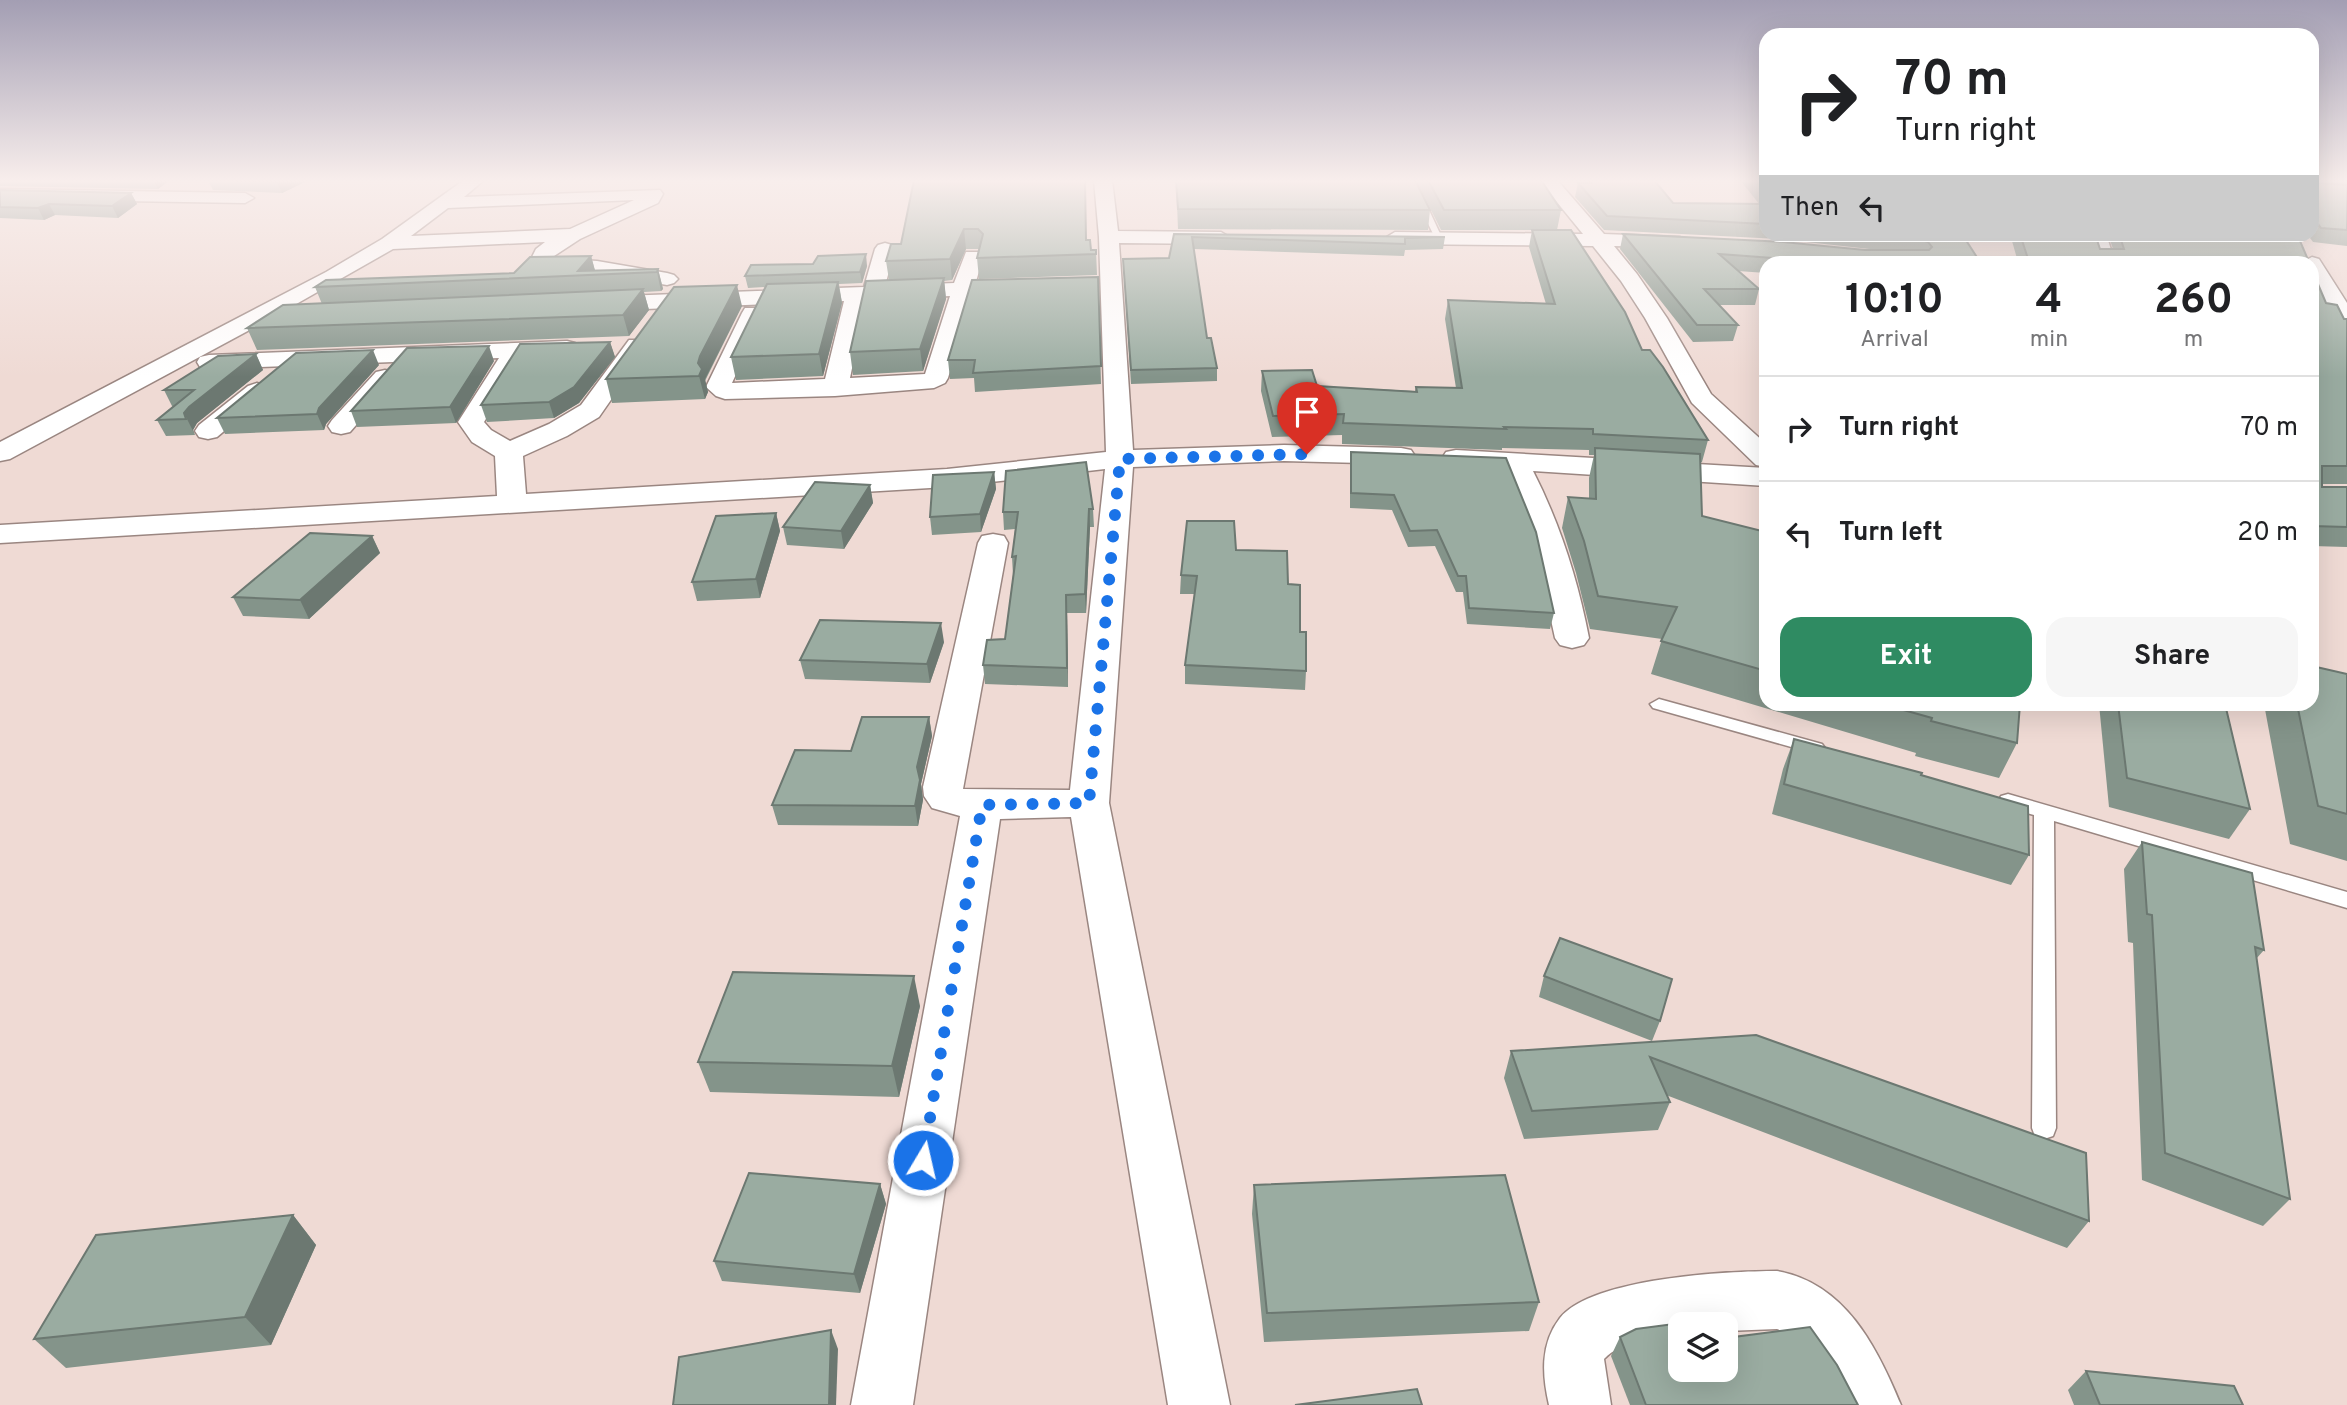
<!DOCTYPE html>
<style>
:root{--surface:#fff;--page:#f6f6f6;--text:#202124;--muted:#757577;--line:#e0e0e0;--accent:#2f8b62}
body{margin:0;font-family:Overpass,sans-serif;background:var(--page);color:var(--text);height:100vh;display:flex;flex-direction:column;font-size:26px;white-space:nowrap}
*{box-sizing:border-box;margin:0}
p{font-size:23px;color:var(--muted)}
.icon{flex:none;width:38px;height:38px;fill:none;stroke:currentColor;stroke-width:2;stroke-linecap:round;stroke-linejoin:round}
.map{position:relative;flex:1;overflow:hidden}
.sheet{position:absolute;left:1759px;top:256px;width:560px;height:455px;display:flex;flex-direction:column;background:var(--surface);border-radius:21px;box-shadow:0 7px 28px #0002}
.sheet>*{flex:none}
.banner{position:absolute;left:1759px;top:28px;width:560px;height:214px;border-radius:21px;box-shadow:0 7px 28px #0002;background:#fff;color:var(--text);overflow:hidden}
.fabs{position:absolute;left:1668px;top:1312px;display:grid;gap:14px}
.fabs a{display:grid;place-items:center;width:70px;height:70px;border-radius:14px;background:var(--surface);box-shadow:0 7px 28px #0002;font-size:35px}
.pin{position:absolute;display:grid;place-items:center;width:60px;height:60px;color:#fff;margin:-72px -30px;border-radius:50% 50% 50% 0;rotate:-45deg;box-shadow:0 0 7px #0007}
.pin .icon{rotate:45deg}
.me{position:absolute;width:77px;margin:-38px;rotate:9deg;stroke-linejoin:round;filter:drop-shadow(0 0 5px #0008)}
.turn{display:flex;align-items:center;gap:24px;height:147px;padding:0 21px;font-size:32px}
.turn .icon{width:91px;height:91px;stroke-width:2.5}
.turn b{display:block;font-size:49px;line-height:60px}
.then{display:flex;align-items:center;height:66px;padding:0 21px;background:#0003;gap:14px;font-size:26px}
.eta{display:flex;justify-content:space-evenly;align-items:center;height:119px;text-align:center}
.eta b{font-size:42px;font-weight:700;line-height:49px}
.button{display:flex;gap:14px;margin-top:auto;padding:14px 21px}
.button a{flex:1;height:80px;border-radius:21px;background:var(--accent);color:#fff;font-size:28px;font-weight:700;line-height:80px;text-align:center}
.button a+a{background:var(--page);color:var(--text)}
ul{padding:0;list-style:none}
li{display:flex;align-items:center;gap:21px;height:105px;padding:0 21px;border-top:2px solid var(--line)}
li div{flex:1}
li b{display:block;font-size:26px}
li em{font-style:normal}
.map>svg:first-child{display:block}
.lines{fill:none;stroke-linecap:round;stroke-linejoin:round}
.service-casing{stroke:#9a8681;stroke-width:3}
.minor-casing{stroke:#9a8681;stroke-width:3}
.service{fill:#fff;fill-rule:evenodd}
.minor{fill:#fff;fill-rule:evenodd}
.wall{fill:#84948a}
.shaded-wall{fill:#6c7871}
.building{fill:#9aaca1;stroke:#6c7871;stroke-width:2}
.route{stroke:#1a73e8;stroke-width:12;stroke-dasharray:0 21.6}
</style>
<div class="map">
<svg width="2347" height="1405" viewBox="0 0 2347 1405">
<rect width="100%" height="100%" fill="#efdad4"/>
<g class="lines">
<g class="service-casing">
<g id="service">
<path d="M1407 180H1415L1443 240 1435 238Z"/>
<path d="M1659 699 1822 744 1825 748 1816 754 1653 708 1650 704Z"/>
<path d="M2008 794 2347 892V908L2054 821 2056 1128 2053 1136 2044 1139 2035 1136 2032 1128 2034 815 2001 806 1998 801 2001 796Z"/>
</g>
</g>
<g class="minor-casing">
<g id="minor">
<path d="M464 180H484L464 197 660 190 663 194 658 203 580 239 551 258 597 261 667 273 674 275 678 279 674 283 667 285 597 273 532 267 529 263 536 249 545 242 393 249 284 311 318 312 321 317 318 322 257 326 10 459 0 461V442L326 272 382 239ZM634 200 570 229 411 236 448 208Z"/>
<path d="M1094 180H1112L1118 231 1221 232 1231 238 1221 244 1119 243 1133 450 1284 445 1401 448 1411 450 1415 456 1411 462 1401 464 1284 461 1133 467 1109 803 1230 1405H1168L1071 817 1000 819 913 1405H851L960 816 932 808 924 796 923 787 978 543 982 536 993 534 1004 536 1008 543 963 789 1070 790 1105 469 947 487 0 543V525L497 496 495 456 472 442 458 422 499 358 209 369 200 367 197 362 200 357 209 355 567 341 575 343 579 348 575 353 524 357 484 422 491 430 510 441 549 424 581 405 629 340H645L649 345 599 417 567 436 523 456 526 494 947 469 1106 452 1099 237Z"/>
<path d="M1539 180H1557L1604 234 1680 237 1683 241 1680 245 1673 247 1614 246 1637 274 1667 318 1711 394 1766 444V467L1756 465 1692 403 1645 318 1621 281 1593 246 1395 244 1385 238 1395 232 1583 234Z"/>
<path d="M0 189 245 193 254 198 245 203 0 199Z"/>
<path d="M2086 234H2106L2115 262H2095Z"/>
<path d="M885 243 892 245 895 249 885 286 954 283 966 252H980L983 256 976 282H1028L1031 287 1028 292 1020 293 972 295 948 378 945 383 934 388 835 396 725 399 716 396 706 387 742 313 745 308H761L764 313 732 383 825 379 844 301 595 311 587 309 584 304 587 299 595 297 864 287 875 249 878 245ZM950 296 925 374 850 378 866 300Z"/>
<path d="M2312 257 2319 259 2347 303V329L2339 327 2312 280V262H2302Z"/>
<path d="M385 370 394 372 397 377 394 382 350 432 341 434 332 432 328 426 332 420 376 372Z"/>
<path d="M257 383 266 386 270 391 266 396 217 437 208 439 199 437 195 431 199 425 248 386Z"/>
<path d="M1456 450 1766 468V486L1533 471C1560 524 1578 580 1589 638L1584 645 1572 648 1560 645 1555 638 1535 547 1504 469 1446 464 1442 458 1446 452Z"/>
<path d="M1777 1271C1845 1283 1877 1347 1901 1405H1837C1825 1378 1806 1340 1777 1329L1726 1331V1325H1680V1336C1656 1340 1621 1340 1604 1359L1611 1405H1549C1542 1375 1540 1344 1560 1318 1592 1278 1727 1271 1777 1271Z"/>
</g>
</g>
<use href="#service" class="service"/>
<use href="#minor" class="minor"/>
</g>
<g class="wall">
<path d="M0 180H170L158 189 0 186Z"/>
<path d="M208 180H309L282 193 213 190Z"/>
<path d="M914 180 1087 240 1091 250H1096L1097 275 979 279 977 258 979 249H966L952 280 944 281 946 299 923 371 853 375 850 352 889 280 886 261 901 244Z"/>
<path d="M1176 180 1430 210 1428 230 1178 229Z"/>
<path d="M1416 180H1541L1561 210 1557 230H1441Z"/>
<path d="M1575 180H1654L1673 203 1760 205 1740 180H1766V234H1962L1980 262H1766V273L1738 271 1759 289 1755 305H1719L1738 325 1733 341 1693 342 1620 249 1623 234 1865 250H1879L1779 239 1604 230 1575 197 1578 183Z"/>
<path d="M2312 180H2347V185L2318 182 2319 183 2347 185V246L2313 242 2307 234H2312Z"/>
<path d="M0 190 131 193 137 204 118 218 55 215 44 220 0 218Z"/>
<path d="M1532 230 1642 350 1708 440 1702 462H1700L1702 516 1766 532V704H2020L2017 743 1999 778 1915 756 1916 753 1651 674 1662 639 1590 629 1576 573 1562 528 1568 497 1589 499V478L1594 455H1589V450L1502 448V450L1342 444V435L1272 437 1261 391 1262 371 1317 386 1415 391 1416 387 1456 388 1445 319 1448 300 1546 304 1529 247Z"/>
<path d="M1174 234 1445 237 1443 249 1405 250 1404 256 1194 249 1207 338 1217 368V381L1131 384 1123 259 1169 258Z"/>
<path d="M2010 234H2095L2100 249H2113L2108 234H2297L2309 262H2018Z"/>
<path d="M591 256 595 271 658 269 663 289 661 291 644 292 649 310 629 336 257 350 247 328 322 304 315 287 514 273Z"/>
<path d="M867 266 862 283 839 284 842 303 823 376 736 380 731 357 765 287 748 288 745 276Z"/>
<path d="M2312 270 2326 303 2344 319H2347V484H2322V487H2347V547L2312 546Z"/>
<path d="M1098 277 1101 384 975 392 974 378 950 379 948 360Z"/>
<path d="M742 306 705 381 708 392 705 399 612 403 606 379Z"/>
<path d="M610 342 615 357 579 403 554 418 487 422 481 405Z"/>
<path d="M256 354 263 370 197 423 193 430 195 435 166 436 157 420 173 406H172L164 390Z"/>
<path d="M494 361 456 423 357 427 351 411Z"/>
<path d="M379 365 326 424 324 430 225 434 217 418Z"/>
<path d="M1351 452 1554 613 1550 629 1467 624 1463 592H1456L1435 546 1408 547 1392 510 1350 508V466Z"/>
<path d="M994 472 996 489 981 532 932 535 930 517Z"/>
<path d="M870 485 873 503 844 549 787 545 783 527Z"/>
<path d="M1093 509 1094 527H1090L1086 613H1067L1068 687 985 684 983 665 1005 639 1013 575 1012 557 1015 529 1004 530 1003 512Z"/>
<path d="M776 513 780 531 760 598 697 601 692 582Z"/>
<path d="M372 536 380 553 309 619 243 616 233 597Z"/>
<path d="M1236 550 1288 584 1300 632 1306 671 1305 690 1185 684V665L1195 594H1180L1181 575Z"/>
<path d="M944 642 930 683 805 679 800 660Z"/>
<path d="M2347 674V861L2290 844 2264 704H2297Z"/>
<path d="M2099 704H2225L2250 809 2229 839 2109 807Z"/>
<path d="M929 717 932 736 921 784 923 800 918 826 778 825 772 805 851 751Z"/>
<path d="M1794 739 1921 775 2029 855 2011 885 1772 814 1783 769Z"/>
<path d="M2142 842 2264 950 2256 959 2290 1199 2263 1226 2142 1180 2133 943 2128 942 2124 869Z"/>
<path d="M1544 976 1660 1021 1652 1041 1539 997Z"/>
<path d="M920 1006 899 1097 710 1092 698 1062Z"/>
<path d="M1756 1035 2089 1221 2067 1248 1666 1095 1670 1102 1658 1130 1524 1139 1504 1078 1511 1051Z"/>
<path d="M880 1184 886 1204 860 1293 722 1281 714 1261Z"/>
<path d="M1254 1185 1539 1302 1529 1331 1264 1342 1252 1214Z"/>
<path d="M293 1215 316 1245 271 1345 66 1368 34 1339Z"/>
<path d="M1680 1325 1858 1405H1630L1611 1356 1620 1337Z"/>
<path d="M2086 1371 2243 1405H2074L2068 1390Z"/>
</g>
<g class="shaded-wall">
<path d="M153 180H170L158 189Z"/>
<path d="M282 180H309L282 193 277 182Z"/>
<path d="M131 193 137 204 118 218 112 206Z"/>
<path d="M49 204 55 215 44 220 38 208Z"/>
<path d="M964 229 966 249 952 280 950 259Z"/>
<path d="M866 254 867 266 862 283 860 272Z"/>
<path d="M591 256 596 274 578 271Z"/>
<path d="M658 269 663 289 661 291 657 272Z"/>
<path d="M944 278 946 299 923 371 920 349Z"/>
<path d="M838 282 842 303 823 376 819 354Z"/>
<path d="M737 285 742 306 705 379 708 392 705 399 699 376 698 363 700 356Z"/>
<path d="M643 289 649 310 629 336 623 315Z"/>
<path d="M610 342 615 357 579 403 554 418 549 402Z"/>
<path d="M489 346 494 361 456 423 450 407Z"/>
<path d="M373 350 379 365 326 424 324 430 317 414 319 408Z"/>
<path d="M256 354 263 370 197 423 193 430 195 435 184 413 189 407Z"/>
<path d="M994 472 996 489 981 532 980 514Z"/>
<path d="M870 485 873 503 844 549 841 531Z"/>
<path d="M1089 509 1090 527 1086 613 1085 594Z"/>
<path d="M776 513 780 531 760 598 756 579Z"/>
<path d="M372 536 380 553 309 619 300 600Z"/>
<path d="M1066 595 1067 613 1068 687 1067 668Z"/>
<path d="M941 623 944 642 930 683 927 664Z"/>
<path d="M929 717 932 736 921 784 923 800 918 826 915 806 917 767Z"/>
<path d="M914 976 920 1006 899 1097 892 1066Z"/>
<path d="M880 1184 886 1204 860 1293 854 1274Z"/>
<path d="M293 1215 316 1245 271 1345 245 1317Z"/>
<path d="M831 1330 838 1349 836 1405H829Z"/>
</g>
<g class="building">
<path d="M229 180H282L277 182Z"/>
<path d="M914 180H1085L1086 240H1090L1091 250H1096V254L977 258 983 234 978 229H964L950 259 886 261 891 244H901Z"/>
<path d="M1176 180H1415L1430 210 1178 209Z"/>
<path d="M1428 180H1541L1561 210H1444Z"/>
<path d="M1588 180H1654L1673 203 1766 204V224L1607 216 1578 183H1591Z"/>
<path d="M1755 180H1766V193Z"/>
<path d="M2312 180H2316L2319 183 2347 185V230L2321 228 2312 217Z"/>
<path d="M0 190 131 193 112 206 49 204 38 208 0 207Z"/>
<path d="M1532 230H1571L1625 312 1642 350H1650L1663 367 1708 440 1593 434V429L1504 427 1506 429 1343 423 1344 414 1273 416 1262 371 1312 370 1317 386 1417 392 1416 387 1462 388 1448 300 1555 304Z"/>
<path d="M1174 234 1445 237 1405 238V244L1192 237 1207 338H1211L1217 368 1131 370 1123 259 1169 258Z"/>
<path d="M1623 234 1783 242 1865 250H1929L1932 247 1928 242 1919 239 1877 234H1962L1980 262H1829L1719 254 1759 289H1704L1738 325H1697Z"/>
<path d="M2020 234H2095L2100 249H2124L2119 234H2297L2309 262H2029Z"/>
<path d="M866 254 860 272 745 276 751 265 813 264 818 256Z"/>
<path d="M591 256 578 271 658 269 657 272 315 287 326 280 514 273 530 257Z"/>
<path d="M2312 270 2326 303 2337 305 2344 319H2347V466H2322V487H2347V527L2312 526Z"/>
<path d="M1098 277 1101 366 973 373 975 360H948L972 280Z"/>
<path d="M944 278 920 349 850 352 866 281Z"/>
<path d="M838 282 819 354 731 357 767 284Z"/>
<path d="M737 285 700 356 698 363 702 369 699 376 606 379 674 287Z"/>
<path d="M643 289 623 315 247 328 283 305Z"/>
<path d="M610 342 574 387 549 402 481 405 520 344Z"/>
<path d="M489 346 450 407 351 411 407 348Z"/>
<path d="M373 350 319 408 317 414 217 418 296 353Z"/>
<path d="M256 354 189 407 184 413 186 419 157 420 194 390H164L218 356Z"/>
<path d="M1595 448 1700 454 1702 516 1766 532V671L1661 641 1677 607 1598 596 1584 541 1568 497 1596 499Z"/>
<path d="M1351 452 1506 458 1536 532 1554 613 1469 608 1466 576H1458L1437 530 1410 531 1394 495 1351 493Z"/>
<path d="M1086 462 1093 509H1089L1085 594 1066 595 1067 668 983 665 987 640 1005 639 1016 556 1012 557 1018 512H1003L1006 471Z"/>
<path d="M994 472 980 514 930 517 933 475Z"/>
<path d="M815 482 870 485 841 531 783 527Z"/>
<path d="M776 513 756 579 692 582 716 516Z"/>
<path d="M1187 521H1234L1236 550 1287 551 1288 584 1300 585V632H1306V671L1185 665 1197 576 1181 575Z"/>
<path d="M310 533 372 536 300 600 233 597Z"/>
<path d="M820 620 941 623 927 664 800 660Z"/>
<path d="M2312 666 2347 674V814L2318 806 2297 704H2312Z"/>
<path d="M1882 704H2020L2017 743 1931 721 1932 718Z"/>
<path d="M2118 704H2225L2250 809 2127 778Z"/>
<path d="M862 717H929L917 767 920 780 915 806 772 805 795 750 851 751Z"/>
<path d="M1794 739 1922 773 1921 775 2028 806 2029 855 1784 784Z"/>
<path d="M2142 842 2252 873 2264 950 2255 947 2290 1199 2165 1153 2152 915 2147 914Z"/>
<path d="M1560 938 1672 979 1660 1021 1544 976Z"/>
<path d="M733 972 914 976 892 1066 698 1062Z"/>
<path d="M1756 1035 2086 1153 2089 1221 1650 1057 1670 1102 1532 1111 1511 1051Z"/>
<path d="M749 1173 880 1184 854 1274 714 1261Z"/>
<path d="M1505 1175 1539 1302 1267 1313 1254 1185Z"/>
<path d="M293 1215 245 1317 34 1339 96 1235Z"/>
<path d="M1704 1320 1705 1325H1680V1370H1726V1338L1810 1327 1837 1365 1858 1405H1646L1620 1337 1636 1329Z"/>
<path d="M831 1330 829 1405H673L679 1357Z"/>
<path d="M2086 1371 2234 1386 2243 1405H2100Z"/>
<path d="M1417 1389 1422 1405H1295Z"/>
</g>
<linearGradient id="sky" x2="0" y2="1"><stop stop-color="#a39eb3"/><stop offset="0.48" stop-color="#f8eeec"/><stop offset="1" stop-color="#f8eeec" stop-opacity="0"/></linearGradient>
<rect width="2347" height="377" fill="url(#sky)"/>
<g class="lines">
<path class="route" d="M923 1160 982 805 1089 803 1120 459 1307 454"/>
</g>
</svg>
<div class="fabs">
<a><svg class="icon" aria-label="layers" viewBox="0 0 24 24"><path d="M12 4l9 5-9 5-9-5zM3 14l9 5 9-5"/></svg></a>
</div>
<div class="pin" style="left:1307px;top:454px;background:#d93025"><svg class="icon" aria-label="arrive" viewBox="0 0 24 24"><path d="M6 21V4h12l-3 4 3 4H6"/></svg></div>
<svg class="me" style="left:923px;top:1160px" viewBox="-20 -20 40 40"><circle r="17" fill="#1a73e8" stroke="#fff" stroke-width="3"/><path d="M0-11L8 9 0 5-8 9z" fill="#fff"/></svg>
<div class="banner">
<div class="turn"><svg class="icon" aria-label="right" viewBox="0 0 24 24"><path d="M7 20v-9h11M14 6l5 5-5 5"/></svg><div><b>70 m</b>Turn right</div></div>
<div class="then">Then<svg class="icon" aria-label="left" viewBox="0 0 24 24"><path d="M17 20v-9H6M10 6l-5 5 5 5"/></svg></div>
</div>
<section class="sheet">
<div class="eta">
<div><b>10:10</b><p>Arrival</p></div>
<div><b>4</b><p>min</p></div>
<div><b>260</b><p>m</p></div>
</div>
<ul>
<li><svg class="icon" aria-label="right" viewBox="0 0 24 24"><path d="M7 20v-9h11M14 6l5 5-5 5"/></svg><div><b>Turn right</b></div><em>70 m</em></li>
<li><svg class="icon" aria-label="left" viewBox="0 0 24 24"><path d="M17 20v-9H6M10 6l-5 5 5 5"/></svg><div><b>Turn left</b></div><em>20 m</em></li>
</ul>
<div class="button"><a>Exit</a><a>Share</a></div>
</section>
</div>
